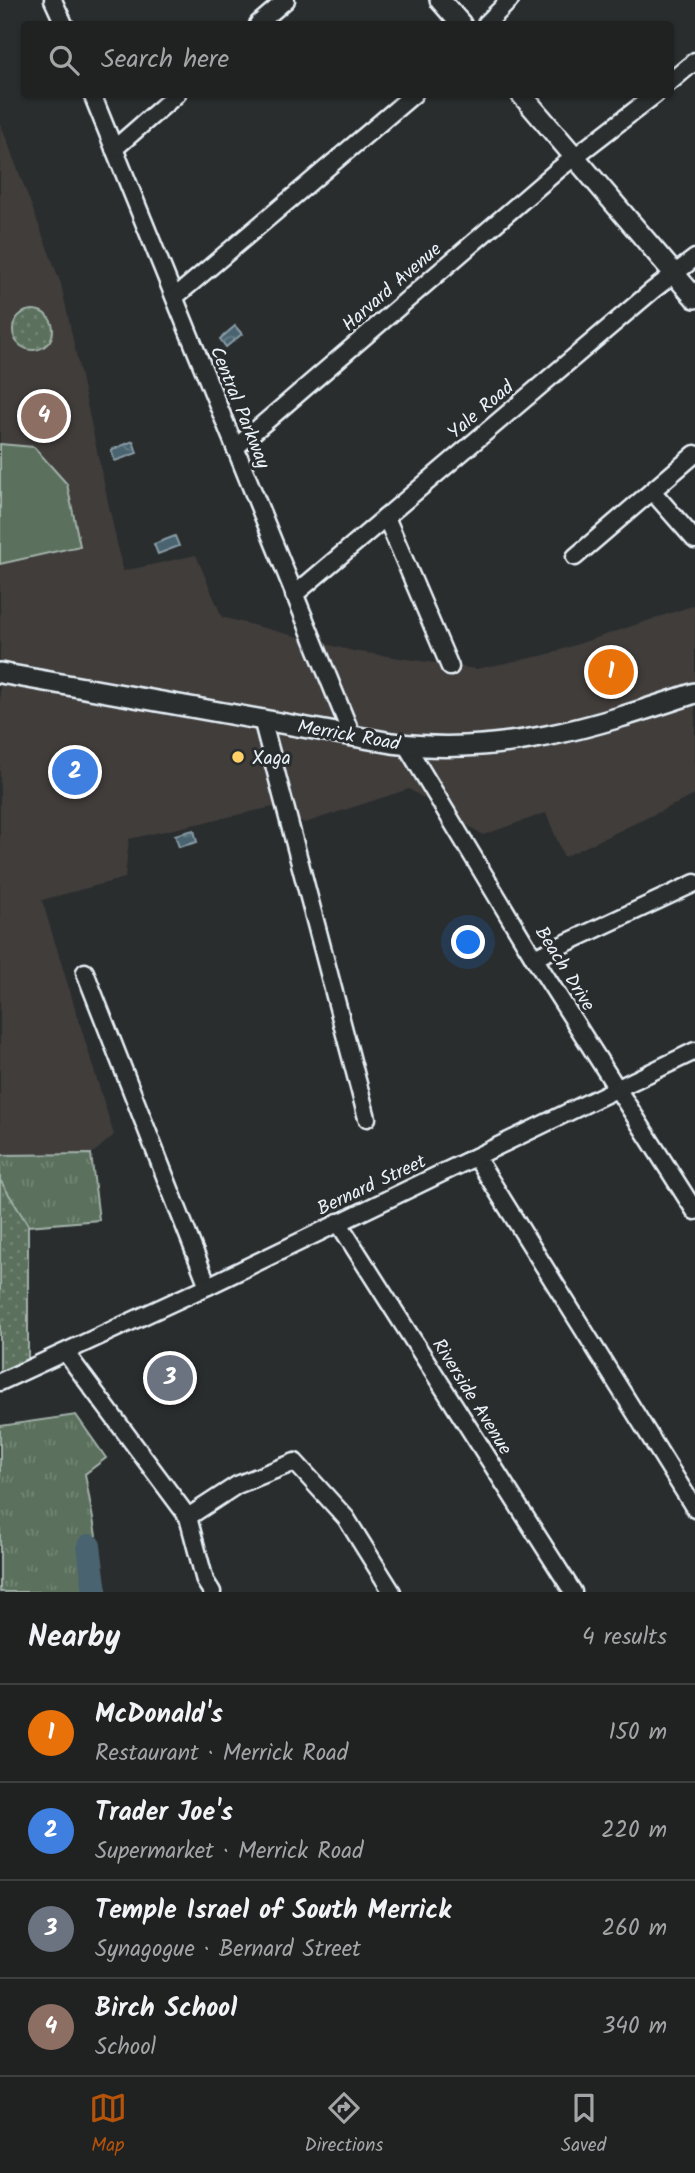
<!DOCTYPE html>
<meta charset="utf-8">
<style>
body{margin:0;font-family:Kalam,sans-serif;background:#2d2f2f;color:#f1f3f6}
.you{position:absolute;left:469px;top:943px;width:24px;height:24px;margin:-18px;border:5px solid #fff;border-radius:50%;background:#1a73e8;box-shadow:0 0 0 10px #1a73e833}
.badge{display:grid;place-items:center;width:46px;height:46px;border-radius:50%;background:#b45309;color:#fff;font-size:23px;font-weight:700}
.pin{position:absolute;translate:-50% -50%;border:4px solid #fff;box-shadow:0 2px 7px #0006}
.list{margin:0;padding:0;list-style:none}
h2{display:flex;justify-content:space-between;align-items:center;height:91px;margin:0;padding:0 28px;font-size:30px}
h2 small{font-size:23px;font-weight:400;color:#a2a4a5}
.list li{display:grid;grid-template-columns:46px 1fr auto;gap:21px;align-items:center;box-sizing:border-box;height:98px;padding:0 28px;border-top:2px solid #3d3f40}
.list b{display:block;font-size:26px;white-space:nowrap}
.list p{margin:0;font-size:23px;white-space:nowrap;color:#a2a4a5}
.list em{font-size:23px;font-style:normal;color:#a2a4a5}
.icon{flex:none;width:38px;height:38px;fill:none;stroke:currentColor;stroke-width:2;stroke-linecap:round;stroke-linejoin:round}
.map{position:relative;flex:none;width:695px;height:1592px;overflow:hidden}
.search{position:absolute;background:#202222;box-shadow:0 2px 5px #0004;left:21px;right:21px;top:21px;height:77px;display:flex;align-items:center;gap:18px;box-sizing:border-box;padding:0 24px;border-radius:7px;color:#a2a4a5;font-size:26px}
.sheet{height:483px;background:#202222}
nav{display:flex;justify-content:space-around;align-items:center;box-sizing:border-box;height:98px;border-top:2px solid #3d3f40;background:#202222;font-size:19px;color:#a2a4a5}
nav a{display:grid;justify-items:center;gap:4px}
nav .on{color:#b45309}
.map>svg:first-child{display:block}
</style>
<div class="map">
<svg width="695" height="1592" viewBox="0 0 695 1592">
<defs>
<pattern id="grass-tufts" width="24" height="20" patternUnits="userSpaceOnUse" patternTransform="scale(1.75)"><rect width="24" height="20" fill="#5b715d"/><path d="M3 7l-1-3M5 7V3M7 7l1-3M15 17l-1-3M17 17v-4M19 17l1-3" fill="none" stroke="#738675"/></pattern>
<pattern id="park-dots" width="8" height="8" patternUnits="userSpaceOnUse" patternTransform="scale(1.75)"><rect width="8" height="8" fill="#5b715d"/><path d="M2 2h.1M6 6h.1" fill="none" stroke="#738675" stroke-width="1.8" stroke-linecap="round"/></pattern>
<pattern id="water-waves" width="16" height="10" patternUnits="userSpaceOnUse" patternTransform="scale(1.75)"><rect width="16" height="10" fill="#4a646f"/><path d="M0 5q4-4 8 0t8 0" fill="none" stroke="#647b84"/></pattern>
</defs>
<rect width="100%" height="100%" fill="#2a2d2e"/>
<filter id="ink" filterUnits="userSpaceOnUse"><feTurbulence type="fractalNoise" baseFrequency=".0143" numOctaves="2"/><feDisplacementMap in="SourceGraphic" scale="14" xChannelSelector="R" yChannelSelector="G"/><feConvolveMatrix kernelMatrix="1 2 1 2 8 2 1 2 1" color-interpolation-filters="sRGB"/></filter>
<g filter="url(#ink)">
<polygon fill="#3f3c3b" points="0,122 61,284 123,571 196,555 222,617 353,651 476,669 545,655 695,605 695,795 564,857 546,813 483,835 409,789 305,823 273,807 129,839 125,878 42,900 114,1135 85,1160 0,1163"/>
<g fill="url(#grass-tufts)" stroke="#a2b1aa" stroke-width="2">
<polygon points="91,1154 99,1220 28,1226 28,1322 0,1231 0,1155"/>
<polygon points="76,1415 106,1458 85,1474 106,1592 0,1592 0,1426"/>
</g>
<g fill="url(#park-dots)" stroke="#a2b1aa" stroke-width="2">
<circle cx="33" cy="330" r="20"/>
<polygon points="0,1180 28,1225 28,1364 0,1376"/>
</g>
<polygon fill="#5b715d" stroke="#a2b1aa" stroke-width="2" points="0,444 34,447 67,484 80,546 0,564"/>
<g fill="url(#water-waves)" stroke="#899ca6" stroke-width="2">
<polygon points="235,326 242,334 226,347 220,339"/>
<polygon points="133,441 137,453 115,461 111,450"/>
<polygon points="175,536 179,546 158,554 154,544"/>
<polygon points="194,830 197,842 179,847 175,835"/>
</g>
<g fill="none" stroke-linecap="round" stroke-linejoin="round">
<polyline stroke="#4a646f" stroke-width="24" points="89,1546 95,1592"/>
<defs>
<g id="minor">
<polyline points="53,0 64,24"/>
<polyline points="258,24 286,0"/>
<polyline points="486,24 510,0"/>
<polyline points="670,82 695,61"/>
<polyline points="92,94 352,736"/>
<polyline points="114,149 177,94"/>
<polyline points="175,297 414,94"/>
<polyline points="235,448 559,169 656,94"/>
<polyline points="652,491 695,540"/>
<polyline points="386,517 450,667"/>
<polyline points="575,557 695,454"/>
<polyline points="294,595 653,290 695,258"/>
<polyline points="262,719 367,1118"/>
<polyline points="406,745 534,958 695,1211"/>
<polyline points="534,958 695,883"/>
<polyline points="85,972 208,1286"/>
<polyline points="476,1157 695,1509"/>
<polyline points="338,1222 573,1592"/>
<polyline points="66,1353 188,1517 205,1581 212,1592"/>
<polyline points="0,1382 208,1286 695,1051"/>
<polyline points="188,1517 237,1485 295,1462 346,1518 392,1592"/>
</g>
<g id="major">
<polyline points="440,0 461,24"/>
<polyline points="521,94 695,298"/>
<path d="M0,673L392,743C501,757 593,727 695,693"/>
</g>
</defs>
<use href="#minor" stroke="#e8f1f8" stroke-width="21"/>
<use href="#major" stroke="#e8f1f8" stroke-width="24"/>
<use href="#minor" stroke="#2a2d2e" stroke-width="16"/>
<use href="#major" stroke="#2a2d2e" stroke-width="19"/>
</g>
</g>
<circle fill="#ffd166" stroke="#2a2d2e" stroke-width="2.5" cx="238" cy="757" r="7"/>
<g text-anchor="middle" stroke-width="6" stroke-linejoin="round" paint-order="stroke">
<g font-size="19" fill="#e8f1f8" stroke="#2a2d2e">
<text transform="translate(391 286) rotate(-41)" y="7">Harvard Avenue</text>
<text transform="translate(241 407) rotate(68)" y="7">Central Parkway</text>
<text transform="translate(480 409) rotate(-40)" y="7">Yale Road</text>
<text transform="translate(349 734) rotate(10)" y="7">Merrick Road</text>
<text transform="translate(566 968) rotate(58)" y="7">Beach Drive</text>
<text transform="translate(371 1184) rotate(-25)" y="7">Bernard Street</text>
<text transform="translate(473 1396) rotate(58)" y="7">Riverside Avenue</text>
</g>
<g font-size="19" fill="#e8f1f8" stroke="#2a2d2e" text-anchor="start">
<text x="252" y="764">Xaga</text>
</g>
</g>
</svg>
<div class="you"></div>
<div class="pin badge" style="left:611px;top:672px;background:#e8710a">1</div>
<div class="pin badge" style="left:75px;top:772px;background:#3f7fe0">2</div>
<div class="pin badge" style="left:170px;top:1378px;background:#6b7280">3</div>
<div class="pin badge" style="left:44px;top:416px;background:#8d6e63">4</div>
<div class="search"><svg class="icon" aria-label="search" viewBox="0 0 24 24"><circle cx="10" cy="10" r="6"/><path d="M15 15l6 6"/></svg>Search here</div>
</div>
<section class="sheet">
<h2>Nearby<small>4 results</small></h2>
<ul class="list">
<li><span class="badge" style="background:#e8710a">1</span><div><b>McDonald's</b><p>Restaurant · Merrick Road</p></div><em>150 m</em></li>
<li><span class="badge" style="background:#3f7fe0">2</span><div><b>Trader Joe's</b><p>Supermarket · Merrick Road</p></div><em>220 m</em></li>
<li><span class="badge" style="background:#6b7280">3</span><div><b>Temple Israel of South Merrick</b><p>Synagogue · Bernard Street</p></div><em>260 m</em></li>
<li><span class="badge" style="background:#8d6e63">4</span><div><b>Birch School</b><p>School</p></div><em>340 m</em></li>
</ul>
</section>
<nav>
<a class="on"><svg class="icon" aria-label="map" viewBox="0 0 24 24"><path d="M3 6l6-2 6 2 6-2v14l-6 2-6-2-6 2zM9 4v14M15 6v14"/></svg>Map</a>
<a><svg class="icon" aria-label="directions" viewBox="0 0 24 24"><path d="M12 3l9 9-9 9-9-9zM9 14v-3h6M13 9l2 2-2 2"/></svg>Directions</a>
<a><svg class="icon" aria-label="saved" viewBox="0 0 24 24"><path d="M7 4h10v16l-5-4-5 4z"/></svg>Saved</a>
</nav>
